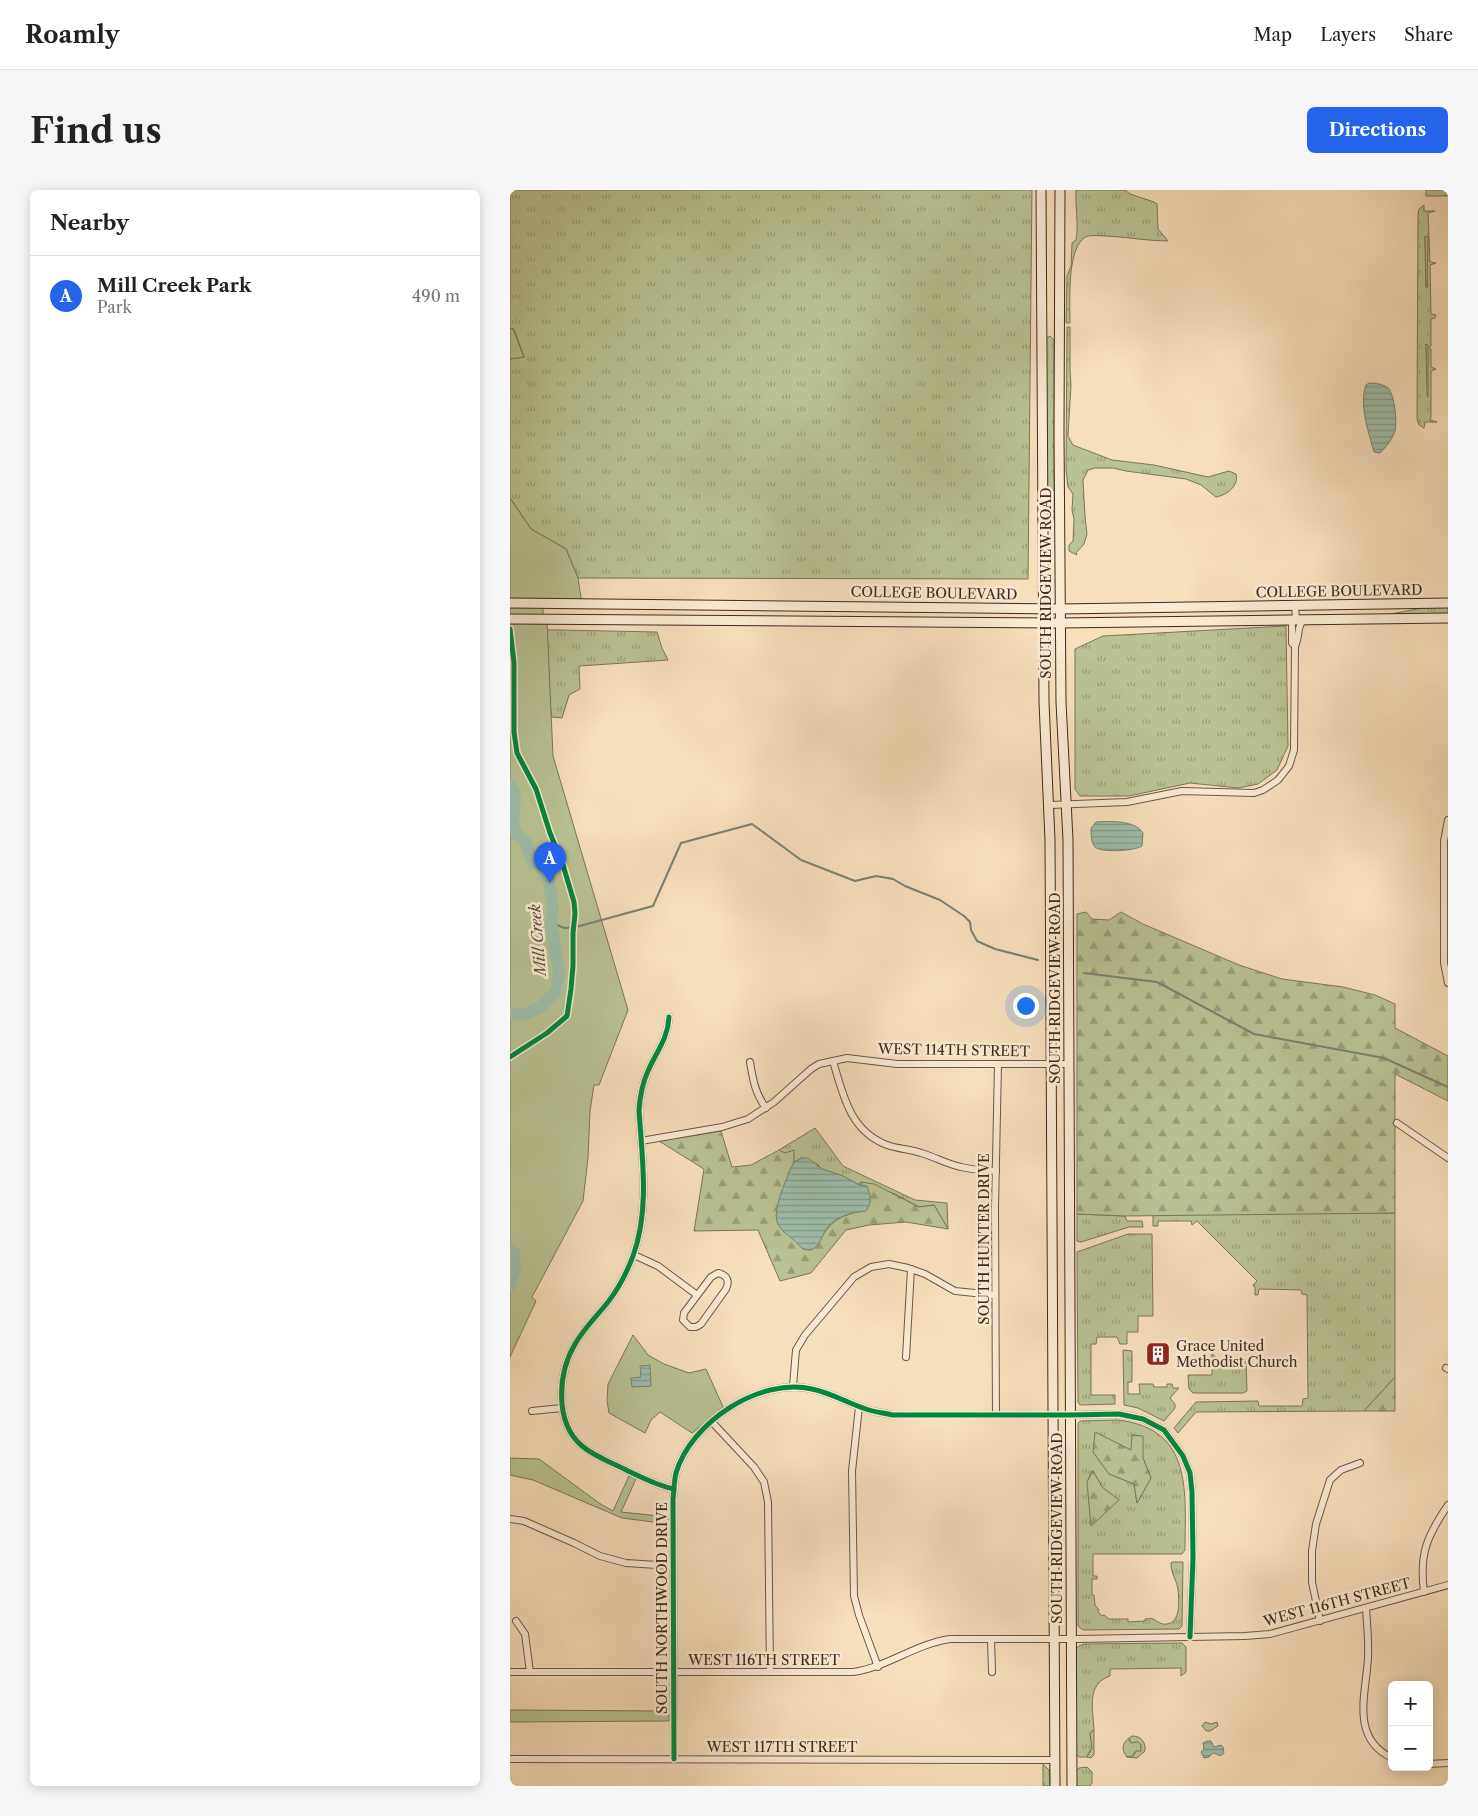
<!DOCTYPE html>
<meta charset="utf-8">
<style>
body{margin:0;font-family:"Libre Caslon Text",serif;background:#f6f6f6;color:#222}
.controls{position:absolute;right:15px;bottom:15px;display:grid;overflow:hidden;border-radius:8px;box-shadow:0 2px 12px #0003}
.controls button{width:45px;height:45px;display:grid;place-items:center;padding:0;border:0;border-bottom:1px solid #e0e0e0;background:#fff;color:#222;font:25px sans-serif}
.you{position:absolute;left:515px;top:815px;width:18px;height:18px;margin:-12px;border:4px solid #fff;border-radius:50%;background:#1a73e8;box-shadow:0 0 0 8px #1a73e833}
.badge{display:grid;place-items:center;width:32px;height:32px;border-radius:50%;background:#2563eb;color:#fff;font-size:16px;font-weight:700}
.pin{position:absolute;translate:-50% -41px;filter:drop-shadow(0 1px 2px #0008)}
.pin::after{content:'';position:absolute;top:26px;width:18px;height:15px;background:inherit;clip-path:polygon(0 0,100% 0,50% 100%)}
.list{margin:0;padding:0;list-style:none}
h2{display:flex;justify-content:space-between;align-items:center;height:65px;margin:0;padding:0 20px;font-size:21px}
h2 small{font-size:16px;font-weight:400;color:#767676}
.list li{display:grid;grid-template-columns:32px 1fr auto;gap:15px;align-items:center;box-sizing:border-box;height:80px;padding:0 20px;border-top:1px solid #e0e0e0}
.list b{display:block;font-size:19px;white-space:nowrap}
.list p{margin:0;font-size:16px;white-space:nowrap;color:#767676}
.list em{font-size:16px;font-style:normal;color:#767676}
.map{position:relative;flex:none;width:938px;height:1596px;overflow:hidden;border-radius:8px}
header{display:flex;align-items:center;gap:30px;box-sizing:border-box;height:70px;padding:0 25px;background:#fff;border-bottom:1px solid #e0e0e0}
header strong{font-size:24px}
nav{display:flex;gap:28px;margin-inline-start:auto;font-size:18px}
.intro{display:flex;align-items:center;justify-content:space-between;box-sizing:border-box;height:120px;padding:0 30px}
h1{margin:0;font-size:35px}
.button{padding:12px 22px;border-radius:8px;background:#2563eb;color:#fff;font-size:18px;font-weight:700}
main{display:flex;gap:30px;padding:0 30px}
aside{flex:1;background:#fff;border-radius:8px;box-shadow:0 2px 12px #0003}
.map>svg:first-child{display:block}
</style>
<header>
<strong>Roamly</strong>
<nav><a>Map</a><a>Layers</a><a>Share</a></nav>
</header>
<div class="intro"><h1>Find us</h1><a class="button">Directions</a></div>
<main>
<aside>
<h2>Nearby<small></small></h2>
<ul class="list">
<li><span class="badge">A</span><div><b>Mill Creek Park</b><p>Park</p></div><em>490 m</em></li>
</ul>
</aside>
<div class="map">
<svg width="938" height="1596" viewBox="0 0 938 1596">
<defs>
<pattern id="grass-tufts" width="24" height="20" patternUnits="userSpaceOnUse" patternTransform="scale(1.25)"><rect width="24" height="20" fill="#b9c293"/><path d="M3 7l-1-3M5 7V3M7 7l1-3M15 17l-1-3M17 17v-4M19 17l1-3" fill="none" stroke="#989e78"/></pattern>
<pattern id="forest-firs" width="22" height="20" patternUnits="userSpaceOnUse" patternTransform="scale(1.25)"><rect width="22" height="20" fill="#b9c293"/><path d="M5 1l3.5 6h-7zM16 11l3.5 6h-7z" fill="#989e78"/></pattern>
<pattern id="water-rules" width="6" height="5" patternUnits="userSpaceOnUse" patternTransform="scale(1.25)"><rect width="6" height="5" fill="#9ebdaa"/><path d="M0 2.5h6" fill="none" stroke="#829a8a"/></pattern>
</defs>
<rect width="100%" height="100%" fill="#f6dfbb"/>
<filter id="stains"><feTurbulence type="fractalNoise" baseFrequency=".004" numOctaves="4"/><feColorMatrix values="0 0 0 0 .2 0 0 0 0 .09 0 0 0 0 .02 0 0 0 .5 -.17"/></filter>
<radialGradient id="worn" r=".72"><stop offset=".6" stop-color="#630" stop-opacity="0"/><stop offset="1" stop-color="#630" stop-opacity=".3"/></radialGradient>
<g fill="url(#grass-tufts)" stroke="#7c765a" fill-rule="evenodd">
<polygon points="0,0 522,0 518,389 68,388 56,359 21,339 0,308 0,169 14,167 4,139 0,138"/>
<path d="M566,0H615L620,4L644,12L647,14L648,39L658,51C638,51 617,47 597,46C591,46 583,45 578,46C556,53 560,114 560,133H556L557,86L561,76L562,53L566,50C569,36 565,16 566,0Z"/>
<rect x="916" y="0" width="22" height="6"/>
<path d="M914,15V21H925L918,23L920,72L926,73L920,75L921,124L926,125L925,128L921,129V156L919,158L921,159V177L926,179L921,181V228L920,230L927,232H915L914,238L909,235L907,229L908,25L909,19ZM915,47H918L917,98L916,97Z"/>
<path d="M557,137H560V181L561,195L558,246L563,255L602,270L644,275L698,287L719,281L726,284C729,296 717,305 706,307L691,295L676,289L616,281L603,278H585L578,280L573,290L575,326L577,344L574,354L566,363L567,365L559,361V355L563,351L564,329L562,320L563,304L558,297L556,280Z"/>
<polygon points="540,146 544,150 544,330 541,330 536,314 535,149"/>
<polygon points="938,417 938,425 876,425 912,418"/>
<polygon points="776,436 778,556 767,580 748,594 728,598 680,593 619,606 570,606 565,599 565,459 593,446"/>
<polygon points="0,439 147,442 152,458 158,470 69,476 70,499 59,505 52,528 42,527 36,491"/>
<polygon points="305,938 333,976 405,1010 437,1013 438,1039 424,1015 409,1017 385,1004 351,992 349,995 333,986 312,979 307,974 293,968 284,972 283,961 275,964 269,960"/>
<polygon points="885,1023 885,1187 854,1221 686,1222 668,1243 664,1238 686,1212 748,1211 749,1216 792,1216 793,1209 798,1208 797,1105 792,1104 791,1100 749,1099 748,1105 745,1105 745,1098 743,1095 747,1091 687,1031 682,1035 681,1031 648,1031 648,1036 643,1036 643,1024"/>
<polygon points="567,1024 615,1026 617,1031 632,1031 633,1037 619,1037 571,1052 567,1051"/>
<polygon points="618,1044 642,1044 643,1126 628,1126 628,1142 617,1142 617,1154 610,1154 607,1147 587,1147 586,1154 581,1154 581,1205 605,1205 605,1214 570,1215 568,1212 567,1062"/>
<polygon points="613,1160 622,1161 622,1192 618,1192 618,1204 630,1204 629,1194 643,1194 644,1197 657,1197 657,1194 662,1194 663,1198 669,1198 660,1208 665,1214 665,1218 654,1231 628,1218 614,1215"/>
<polygon points="702,1164 708,1169 734,1169 736,1170 737,1201 733,1203 683,1203 679,1199 678,1185 702,1185"/>
<path d="M607,1230C684,1238 675,1303 675,1360L672,1364H583V1386H587V1389H582V1405H584L585,1415L589,1420L588,1422L592,1426L594,1425L599,1429H618V1432L635,1431V1429C638,1429 640,1428 643,1429C648,1431 650,1435 657,1434C671,1432 669,1411 668,1400C667,1390 661,1385 661,1373L662,1372H673L672,1436L669,1439L573,1440L568,1436V1233L570,1231ZM585,1243L621,1260L633,1268L641,1288L627,1313L624,1294L599,1284ZM582,1281H583L592,1297L577,1292Z"/>
<path d="M672,1453L676,1457V1482L671,1486V1478L600,1479V1486C576,1494 583,1519 584,1540L580,1543C580,1548 583,1553 582,1558C580,1561 578,1563 577,1567H569L564,1562L565,1460L569,1456L574,1454Z"/>
<path d="M619,1548V1551L628,1552L631,1555V1561L624,1563L623,1566L617,1567C611,1560 612,1553 619,1548Z"/>
<polygon points="533,1574 539,1580 540,1596 533,1596"/>
<polygon points="577,1577 582,1582 582,1593 580,1596 565,1596 565,1583 569,1578"/>
</g>
<g fill="url(#forest-firs)" stroke="#7c765a">
<polygon points="576,722 582,729 599,730 611,722 633,734 729,775 772,789 833,797 865,805 885,814 885,838 938,866 938,911 885,884 885,1023 615,1026 567,1024 567,724"/>
<path d="M211,941L222,977L241,975L269,960L275,963L284,960V972L273,1000L266,1026L293,1059L306,1057C317,1036 323,1029 345,1022L357,997L349,995L351,992L364,994L409,1017L424,1015L438,1039L396,1032L359,1035L336,1040L301,1083L270,1091L248,1040L184,1041L194,979L149,951Z"/>
<polygon points="885,1187 885,1221 854,1221"/>
<polygon points="585,1242 621,1260 622,1245 633,1246 633,1268 641,1288 627,1313 624,1294 599,1284 583,1262"/>
<polygon points="583,1281 592,1297 609,1310 581,1336 577,1292"/>
</g>
<g fill="#b9c293" stroke="#7c765a">
<polygon points="915,46 918,47 917,98 916,97"/>
<polygon points="0,138 3,139 14,167 0,169"/>
<polygon points="916,154 918,155 918,207 917,206"/>
<polygon points="0,308 21,339 56,359 68,388 72,414 33,414 33,433 37,433 43,566 118,820 89,895 84,895 80,921 78,968 73,1011 22,1107 26,1111 0,1167"/>
<polygon points="123,1145 138,1165 154,1174 179,1183 196,1179 213,1217 182,1243 150,1222 141,1230 135,1243 99,1223 97,1211 98,1194"/>
<polygon points="0,1268 29,1269 89,1313 103,1321 119,1286 126,1289 111,1322 159,1327 159,1334 112,1328 23,1290 0,1285"/>
<polygon points="0,1520 159,1521 159,1531 0,1532"/>
<polygon points="695,1532 701,1534 707,1532 708,1536 700,1541 696,1541 692,1536"/>
<polygon points="584,1540 584,1565 581,1568 577,1567 582,1558 580,1543"/>
<path d="M622,1546C631,1546 636,1552 635,1561L627,1568L617,1567L623,1566L626,1561H631V1555L628,1552L621,1553L619,1548Z"/>
</g>
<g fill="url(#water-rules)" stroke="#788273">
<path d="M859,193C865,193 873,194 878,198C885,205 888,236 884,244C881,251 875,258 870,263L864,262L863,259C858,240 849,214 856,195Z"/>
<path d="M586,632C599,631 625,630 633,643L632,656C624,661 592,663 585,657C581,653 581,644 581,638Z"/>
<path d="M293,968H298L312,979L333,986L349,995L357,996C361,1007 362,1012 356,1021C343,1022 327,1026 318,1037C312,1043 310,1059 300,1060C293,1061 288,1054 284,1050C279,1046 271,1041 268,1034C261,1021 278,985 284,972Z"/>
<polygon points="140,1175 141,1196 122,1197 121,1188 131,1187 130,1176"/>
<path d="M697,1551H701L704,1557L711,1555L713,1557L714,1563C710,1568 708,1564 703,1563L699,1567L694,1568L691,1562L694,1559L693,1553Z"/>
</g>
<g fill="none" stroke-linecap="round" stroke-linejoin="round">
<g stroke="#788273" stroke-width="2">
<polyline points="41,733 55,738 66,737 143,716 171,653 242,634 291,670 345,691 366,686 383,689 395,696 430,710 454,726 460,732 461,740 467,751 485,759 528,770"/>
<polyline points="574,783 647,792 744,844 874,868 938,897"/>
</g>
<g stroke="#9ebdaa" stroke-width="12">
<polyline points="0,595 5,604 3,636 7,645 16,652 22,671 30,676 39,691 43,719 41,733 49,784 46,801 31,817 14,825 0,823"/>
<polyline points="0,1059 4,1063 5,1079 0,1095"/>
</g>
<defs>
<g id="street">
<polyline points="785,415 786,429"/>
<polyline points="782,429 782,453 785,456"/>
<path d="M540,615L617,612L672,601L744,603L753,600L768,590L779,576L784,560L785,456C790,447 786,437 794,429"/>
<polyline points="938,630 934,651 934,773 938,793"/>
<path d="M159,827C158,849 146,862 138,881C132,894 130,906 129,920C132,968 140,1019 123,1066C117,1082 109,1098 98,1112C87,1126 74,1138 65,1154C48,1183 44,1232 72,1256C85,1267 103,1273 118,1281C133,1288 148,1296 164,1299"/>
<path d="M323,871C333,905 340,941 377,955C388,959 400,959 411,963C425,967 437,974 451,977C462,980 474,980 486,981"/>
<path d="M240,872C243,890 245,903 256,918"/>
<polyline points="887,933 938,968"/>
<polyline points="131,951 212,937 238,929 264,912 301,879 309,874 337,868 387,874 559,874"/>
<polyline points="124,1065 148,1076 187,1105"/>
<path d="M208,1083C217,1085 220,1091 216,1099L191,1134L186,1137H180L173,1130L174,1123L201,1087Z"/>
<polyline points="396,1167 401,1079"/>
<polyline points="936,1178 938,1179"/>
<polyline points="283,1196 286,1160 295,1145 344,1087 361,1077 379,1074 398,1078 415,1084 445,1101 485,1105"/>
<polyline points="349,1217 342,1281 344,1406 349,1425 368,1477"/>
<polyline points="22,1221 52,1218"/>
<polyline points="486,1225 485,1018 488,874"/>
<polyline points="202,1232 244,1277 254,1292 258,1312 260,1482"/>
<polyline points="0,1329 14,1331 64,1353 90,1366 116,1373 163,1376"/>
<path d="M914,1402C909,1364 917,1346 938,1315"/>
<path d="M856,1418C857,1435 859,1452 858,1468C856,1504 840,1548 882,1568"/>
<polyline points="6,1431 15,1444 20,1482"/>
<polyline points="810,1431 802,1392 802,1361 806,1334 820,1290 831,1280 850,1273"/>
<polyline points="481,1449 482,1482"/>
<path d="M0,1482H343C378,1477 405,1454 440,1449H567L735,1446L760,1444L938,1395"/>
<polyline points="0,1569 545,1570"/>
<path d="M164,1569L163,1309C164,1301 164,1291 166,1283C181,1232 250,1187 302,1199C321,1203 338,1213 356,1219C364,1222 374,1223 382,1225H561L609,1224L633,1229L654,1240L673,1266L680,1283L682,1302L683,1368L680,1447"/>
<polyline points="919,1574 938,1573"/>
</g>
<g id="secondary">
<polyline points="531,0 534,512 540,650 545,1596"/>
<polyline points="550,0 549,243 551,512 558,650 562,1596"/>
<polyline points="0,413 550,419 938,413"/>
<polyline points="0,429 550,433 938,428"/>
</g>
</defs>
<use href="#street" stroke="#6e5748" stroke-width="8"/>
<use href="#secondary" stroke="#402a21" stroke-width="11"/>
<use href="#street" stroke="#f9ead3" stroke-width="6"/>
<use href="#secondary" stroke="#f9ead3" stroke-width="9"/>
<defs>
<g id="cycleway">
<polyline points="0,439 4,473 4,542 7,563 26,599 40,643 53,675 64,712 65,724 63,743 63,776 61,799 57,826 37,843 0,867"/>
<path d="M159,827C158,849 146,862 138,881C132,894 130,906 129,920C132,968 140,1019 123,1066C117,1082 109,1098 98,1112C87,1126 74,1138 65,1154C48,1183 44,1232 72,1256C85,1267 103,1273 118,1281C133,1288 148,1296 164,1299"/>
<path d="M164,1569L163,1309C164,1301 164,1291 166,1283C181,1232 250,1187 302,1199C321,1203 338,1213 356,1219C364,1222 374,1223 382,1225H561L609,1224L633,1229L654,1240L673,1266L680,1283L682,1302L683,1368L680,1447"/>
</g>
</defs>
<use href="#cycleway" stroke="#f9ead3" stroke-width="8"/>
<use href="#cycleway" stroke="#00873e" stroke-width="5"/>
</g>
<defs>
<symbol id="building-square" viewBox="-11 -11 22 22"><rect x="-9" y="-9" width="18" height="18" rx="4" fill="#8f2418" stroke="#f9ead3"/><path d="M-4-6H4V6H1V3H-1V6H-4ZM-2.5-4.3h1.7v1.8h-1.7ZM.8-4.3h1.7v1.8H.8ZM-2.5-1h1.7V.8h-1.7ZM.8-1h1.7V.8H.8Z" fill="#fff"/></symbol>
</defs>
<g fill-rule="evenodd">
<use href="#building-square" x="634" y="1150" width="28" height="28"/>
</g>
<g text-anchor="middle" stroke-width="5" stroke-linejoin="round" paint-order="stroke">
<g font-size="14" fill="#402a21" stroke="#f9ead3">
<text transform="translate(536 393) rotate(-90)" y="5">SOUTH RIDGEVIEW ROAD</text>
<text transform="translate(829 401) rotate(-1)" y="5">COLLEGE BOULEVARD</text>
<text transform="translate(424 403) rotate(1)" y="5">COLLEGE BOULEVARD</text>
<text transform="translate(545 798) rotate(-90)" y="5">SOUTH RIDGEVIEW ROAD</text>
<text transform="translate(444 860) rotate(1)" y="5">WEST 114TH STREET</text>
<text transform="translate(474 1049) rotate(-90)" y="5">SOUTH HUNTER DRIVE</text>
<text transform="translate(547 1338) rotate(-90)" y="5">SOUTH RIDGEVIEW ROAD</text>
<text transform="translate(827 1412) rotate(-15)" y="5">WEST 116TH STREET</text>
<text transform="translate(152 1418) rotate(-90)" y="5">SOUTH NORTHWOOD DRIVE</text>
<text x="254" y="1475">WEST 116TH STREET</text>
<text x="272" y="1562">WEST 117TH STREET</text>
</g>
<g font-size="14" fill="#402a21" stroke="#f9ead3" text-anchor="start">
<text x="666" y="1161">Grace United<tspan x="666" dy="16">Methodist Church</tspan></text>
</g>
<g font-size="15" font-style="italic" fill="#584f43" stroke="#f9ead3">
<text transform="translate(28 750) rotate(-95)" y="5">Mill Creek</text>
</g>
</g>
<rect width="100%" height="100%" filter="url(#stains)"/>
<rect width="100%" height="100%" fill="url(#worn)"/>
</svg>
<div class="controls">
<button>+</button>
<button>−</button>
</div>
<div class="you"></div>
<div class="pin badge" style="left:40px;top:693px">A</div>
</div>
</main>
